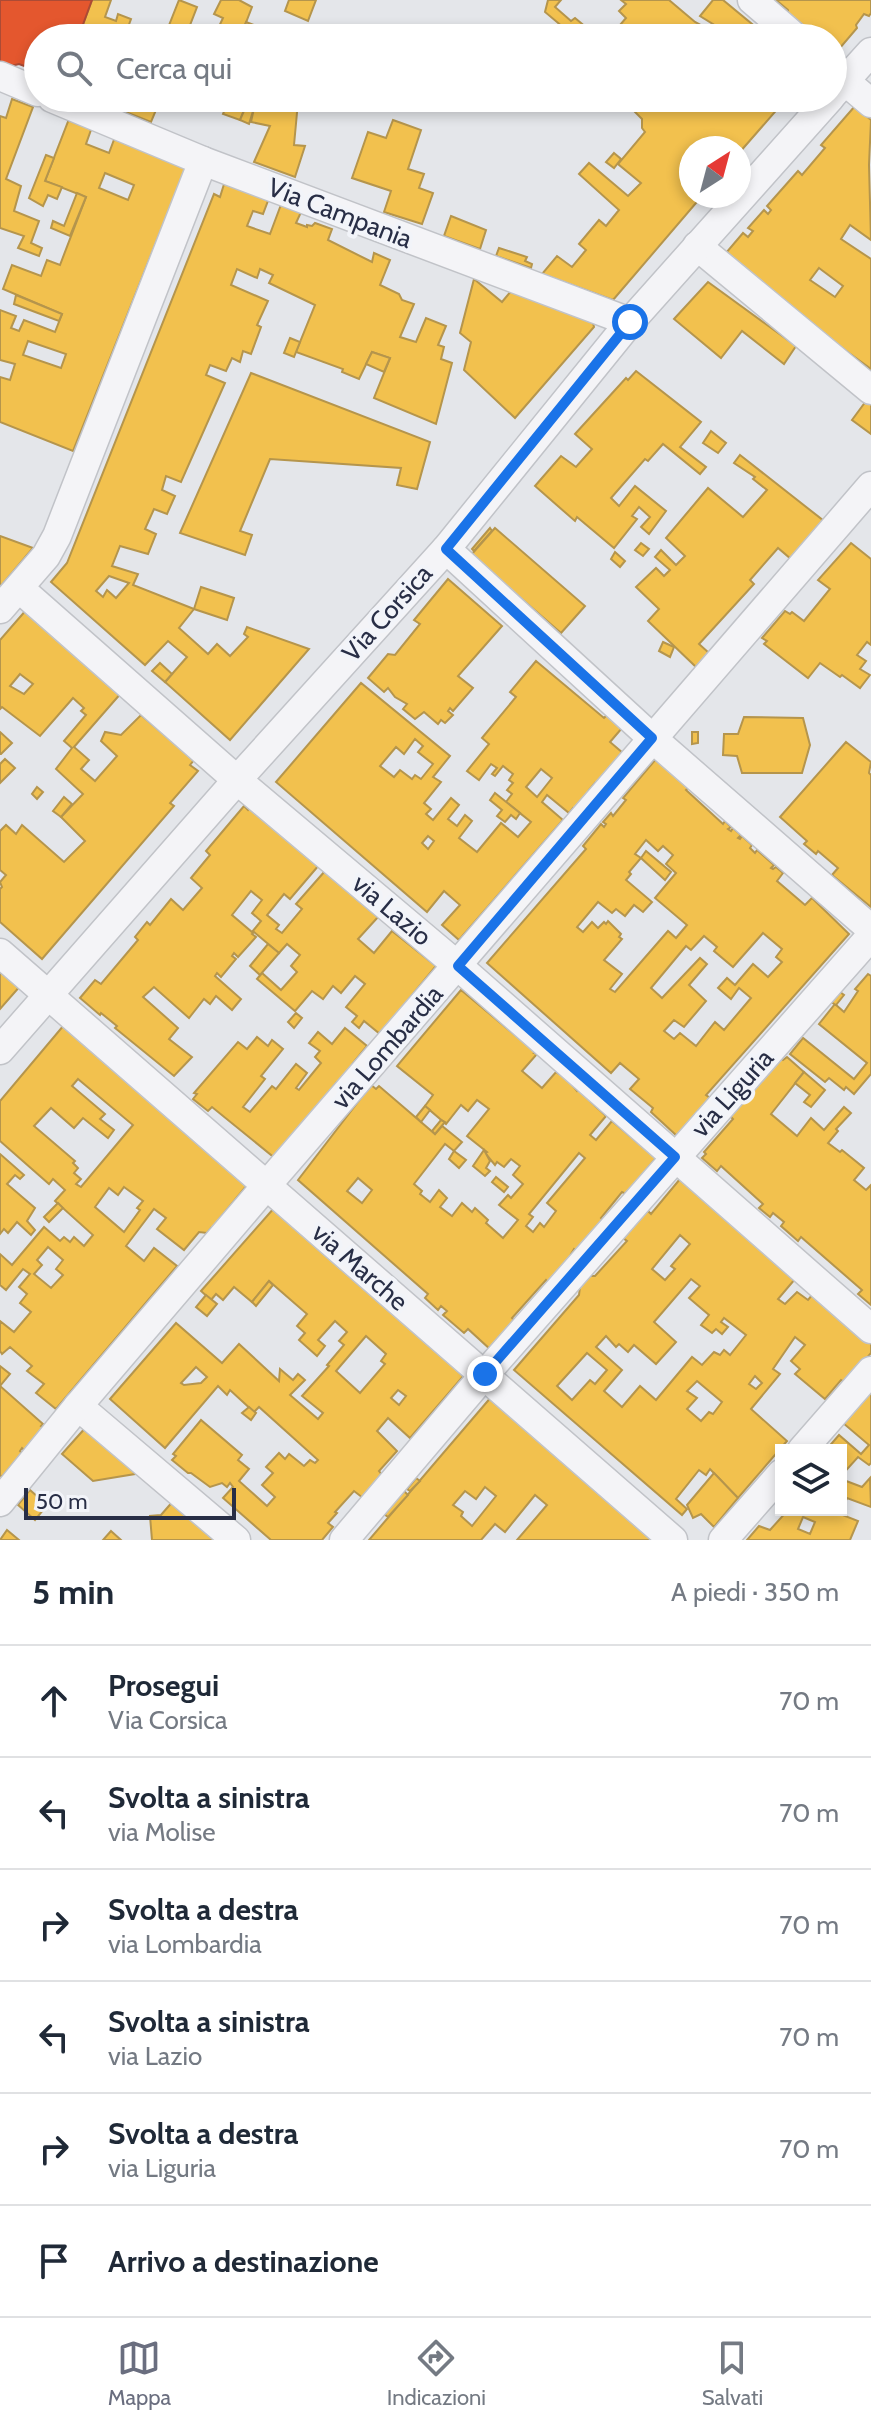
<!DOCTYPE html>
<html lang="it">
<meta charset="utf-8">
<style>
body{margin:0;font-family:Cabin,sans-serif;background:#f6f6f7;color:#1f2937}
.controls{position:absolute;right:24px;bottom:24px;display:grid;overflow:hidden;border-radius:0px;box-shadow:0 4px 12px #0003}
.controls button{width:72px;height:72px;display:grid;place-items:center;padding:0;border:0;border-bottom:2px solid #e0e1e3;background:#fff;color:#1f2937;font:40px sans-serif}
.compass{position:absolute;left:679px;top:136px;width:72px;height:72px;border-radius:50%;background:#fff;box-shadow:0 4px 12px #0003;rotate:36deg}
.scale{position:absolute;left:24px;bottom:20px;width:212px;box-sizing:border-box;padding-left:8px;border:4px solid #282e46;border-top:0;font-size:22px;line-height:28px;white-space:nowrap;color:#282e46;-webkit-text-stroke:6px #f2f4f9;paint-order:stroke}
.stop{position:absolute;width:24px;height:24px;margin:-18px;border:6px solid #1a73e8;border-radius:50%;background:#fff}
.stop.end{background:#1a73e8;border-color:#fff;box-shadow:0 2px 8px #0008}
.list{margin:0;padding:0;list-style:none}
h2{display:flex;justify-content:space-between;align-items:center;height:104px;margin:0;padding:0 32px;font-size:34px}
h2 small{font-size:26px;font-weight:400;color:#747a83}
.list li{display:grid;grid-template-columns:52px 1fr auto;gap:24px;align-items:center;box-sizing:border-box;height:112px;padding:0 32px;border-top:2px solid #e0e1e3}
.list b{display:block;font-size:30px;white-space:nowrap}
.list p{margin:0;font-size:26px;white-space:nowrap;color:#747a83}
.list em{font-size:26px;font-style:normal;color:#747a83}
.icon{flex:none;width:44px;height:44px;fill:none;stroke:currentColor;stroke-width:2;stroke-linecap:round;stroke-linejoin:round}
.map{position:relative;flex:none;width:871px;height:1540px;overflow:hidden}
.search{position:absolute;background:#fff;box-shadow:0 4px 12px #0003;left:24px;right:24px;top:24px;height:88px;display:flex;align-items:center;gap:20px;box-sizing:border-box;padding:0 28px;border-radius:44px;color:#747a83;font-size:30px}
.sheet{height:776px;background:#fff}
nav{display:flex;justify-content:space-around;align-items:center;box-sizing:border-box;height:112px;border-top:2px solid #e0e1e3;background:#fff;font-size:22px;color:#747a83}
nav a{display:grid;justify-items:center;gap:4px}
nav .on{color:#6a6e7f}
.map>svg:first-child{display:block}
</style>
<div class="map">
<svg width="871" height="1540" viewBox="0 0 871 1540">
<rect width="100%" height="100%" fill="#e4e6ea"/>
<g fill="#f2c14e" stroke="#b5954c" stroke-width="2" fill-rule="evenodd">
<polygon points="92,0 111,0 105,17 116,21 118,14 131,19 124,38 78,38"/>
<polygon points="179,0 197,7 185,38 164,38"/>
<polygon points="221,0 239,0 252,7 240,38 185,38 189,26 215,35 223,18 214,14"/>
<polygon points="289,0 316,0 308,21 285,11"/>
<polygon points="548,0 561,0 555,7 571,21 575,18 599,38 576,38 545,12"/>
<polygon points="621,0 669,0 695,22 710,30 703,38 609,38 626,18 619,11 626,4"/>
<polygon points="713,0 723,0 769,38 716,38 724,31 700,16"/>
<polygon points="776,0 871,0 871,13 869,16 864,14 856,25 857,28 834,55 833,38 814,38 788,17 788,10"/>
<polygon points="246,22 286,37 286,38 240,38"/>
<polygon points="116,98 161,98 151,122 113,107"/>
<polygon points="218,98 288,98 298,102 294,145 305,146 295,177 254,162 270,126 251,122 254,108 246,106 240,120 223,114 225,109 215,105"/>
<polygon points="381,98 391,98 388,108 379,105"/>
<polygon points="523,98 538,98 535,105 522,101"/>
<polygon points="645,98 705,98 715,107 721,98 787,98 739,153 739,148 691,148 691,196 702,196 613,300 542,274 557,256 572,267 586,250 579,244 599,220 606,226 619,210 579,174 589,163 628,196 641,183 618,164 645,132 642,128 642,119 634,111"/>
<polygon points="12,99 33,107 6,179 21,186 14,211 39,221 31,243 42,248 39,256 18,248 24,236 0,228 0,116 6,118"/>
<polygon points="246,106 254,108 249,124 240,120"/>
<path d="M855,106L871,120L869,165L871,240L850,225L841,239L871,259V369L720,260L743,233L748,237L753,231L748,228L764,210L768,214L771,210L767,206L798,171L802,175L825,148L821,145ZM819,268L843,286L835,297L810,280Z"/>
<path d="M69,119L92,127L86,144L109,153L115,137L187,165L73,451L0,422V377L10,380L15,364L0,360V310L16,316L11,328L19,331L24,320L55,332L62,314L3,289L12,265L41,276L47,260L60,265L86,197L45,181ZM105,173L134,185L128,200L99,188ZM28,341L66,354L61,368L23,355Z"/>
<polygon points="393,120 421,130 408,169 424,174 419,188 433,193 422,224 384,212 391,191 352,178 368,132 386,138"/>
<polygon points="614,153 621,159 614,168 606,162"/>
<polygon points="46,155 54,158 45,181 62,187 57,199 48,195 43,206 29,198"/>
<path d="M225,181L269,198L263,214L253,211L247,226L270,234L282,202L302,210L296,223L307,227V225L312,226L315,223L332,229L328,240L372,262L374,253L390,260L380,285L399,294L402,300L414,304L400,337L416,342L426,318L446,326L438,345L444,347L441,359L452,363L436,424L374,398L390,358L372,352L359,379L342,372L343,369L296,352L315,305L269,283L273,275L260,269L257,278L237,269L231,285L268,301L257,325L261,327L251,354L243,351L240,362L232,358L226,371L210,365L206,375L225,383L181,482L166,476L162,490L175,496L167,514L154,509L145,529L156,534L148,554L120,546L112,566L138,574L133,585L194,609L179,628L208,654L217,644L230,656L248,637L244,634L247,627L309,649L230,740L165,682L187,657L168,641L145,665L51,582L67,563L214,194L220,197ZM109,576L129,583L116,598L107,590L103,597L96,591Z"/>
<polygon points="77,193 86,197 70,236 51,228 53,221 64,226"/>
<polygon points="451,216 486,230 480,249 444,236"/>
<polygon points="499,248 527,257 525,261 532,264 531,268 496,256"/>
<polygon points="474,279 502,302 512,290 593,323 594,327 515,418 464,370 471,342 460,333"/>
<polygon points="708,282 796,346 784,364 742,331 721,358 674,319"/>
<polygon points="16,295 62,314 59,321 14,304"/>
<polygon points="290,338 300,342 294,357 284,353"/>
<polygon points="372,352 390,358 384,372 366,364"/>
<polygon points="636,371 701,422 680,447 706,467 700,474 663,444 648,461 645,459 611,498 619,506 635,486 666,511 649,534 641,527 650,517 639,507 632,516 637,519 614,548 577,517 575,521 535,486 561,456 576,467 592,449 575,434 626,378 628,380"/>
<polygon points="251,373 430,442 417,489 397,485 401,468 270,459 240,531 252,535 245,555 180,533"/>
<polygon points="869,397 871,399 871,434 852,420"/>
<polygon points="711,431 726,443 718,453 703,443"/>
<polygon points="740,455 824,521 791,559 778,548 750,580 754,584 699,644 709,653 696,667 648,621 659,609 636,587 656,568 664,576 670,570 655,557 661,550 676,565 685,556 666,538 708,488 743,517 767,490 753,479 755,477 734,463"/>
<polygon points="490,528 492,531 474,551 472,549"/>
<polygon points="495,528 585,606 561,633 471,555"/>
<polygon points="0,536 33,548 0,587"/>
<polygon points="641,543 649,549 643,556 635,550"/>
<polygon points="851,543 871,559 871,645 867,642 857,655 866,661 860,669 870,675 860,688 842,675 840,677 820,663 808,678 764,644 767,641 762,638 785,611 790,614 792,612 804,621 830,589 818,580"/>
<polygon points="615,552 625,561 620,567 611,559"/>
<polygon points="448,579 502,626 458,676 473,688 453,711 450,708 448,711 453,715 445,723 441,720 438,724 424,712 415,719 403,709 407,704 395,697 388,688 384,692 368,678 388,654 395,655 420,624 414,620"/>
<polygon points="201,587 234,598 227,620 194,609"/>
<path d="M27,609L122,692L74,747L89,760L81,769L95,781L117,756L101,741L105,732L121,735L141,715L194,760L190,765L198,771L170,803L174,806L42,959L0,922V889L2,887L0,882L6,875L0,870V831L6,825L16,834L22,825L64,862L85,841L61,817L83,794L56,769L72,748L64,741L86,715L81,711L84,708L73,698L40,736L2,707L0,709V640ZM20,674L33,684L24,694L10,686Z"/>
<polygon points="663,642 674,647 670,657 659,651"/>
<path d="M536,661L604,718L607,715L622,728L610,742L624,754L600,787L595,783L589,790L595,794L579,812L573,808L569,813L547,795L542,802L563,820L459,940L442,925L460,905L444,891L427,912L276,782L361,683L450,756L433,777L441,782L424,803L431,809L426,814L433,820L451,798L459,805L448,819L457,826L465,815L472,821L459,838L477,852L501,823L518,837L531,822L506,802L512,794L507,790L513,783L509,780L513,774L503,766L495,776L492,774L497,768L491,764L479,780L467,771L489,744L482,738L516,697L510,692ZM415,739L423,746L418,752L433,764L421,779L415,775L412,779L400,770L394,777L380,766L396,747L404,754ZM541,769L552,778L537,797L526,787ZM428,836L434,841L428,849L422,843Z"/>
<polygon points="160,663 172,674 165,682 152,671"/>
<polygon points="744,717 803,718 810,745 802,773 742,773 737,756 723,755 724,734 738,734"/>
<polygon points="0,732 12,743 1,754 0,754"/>
<polygon points="692,732 698,732 698,743 692,744"/>
<polygon points="846,742 871,762 869,773 871,775 871,907 832,875 838,868 818,851 816,854 804,844 807,841 780,817"/>
<polygon points="5,759 15,768 0,783 0,764"/>
<path d="M656,759L689,787L686,790L723,824L725,821L731,827L728,829L731,831L733,828L741,835L738,838L740,839L742,836L752,845L750,848L755,853L757,850L774,865L771,868L773,869L776,867L783,873L777,881L805,905L812,898L849,934L706,1095L710,1098L677,1136L651,1112L653,1108L630,1089L639,1079L620,1063L611,1073L487,963L586,849L583,846L601,824L604,827L606,824L603,822L611,813L613,816L626,800L623,798ZM646,840L658,851L663,846L673,855L666,864L676,873L655,898L687,925L676,938L668,931L615,992L610,989L622,974L604,960L622,939L619,937L621,934L608,921L606,924L604,922L598,928L592,922L583,932L577,927L598,902L612,913L616,909L625,916L634,905L643,912L652,902L626,880L631,874L629,872L641,858L635,854ZM763,933L782,949L776,957L782,962L768,977L753,964L735,985L727,978L718,988L731,999L739,988L751,998L724,1030L715,1022L696,1046L680,1033L674,1039L664,1031L674,1020L684,1027L706,1001L689,985L707,964L700,958L662,998L651,988L686,946L691,950L704,936L717,947L714,951L733,967Z"/>
<polygon points="37,787 43,792 37,799 32,794"/>
<polygon points="495,793 520,813 516,819 511,815 505,822 497,816 502,810 490,800"/>
<polygon points="64,797 72,804 61,817 53,811"/>
<path d="M244,806L248,810L251,806L319,865L290,899L284,894L267,915L279,925L276,929L282,933L302,909L296,904L325,871L378,917L358,939L374,953L392,931L436,966L380,1034L364,1021L359,1028L352,1022L357,1016L346,1007L365,984L355,976L341,993L333,986L323,999L312,991L295,1011L257,979L262,973L281,990L297,972L291,966L300,955L287,944L279,953L254,932L252,934L256,937L238,957L234,953L232,956L236,959L221,977L217,973L215,976L241,999L232,1010L216,996L210,1004L204,999L189,1018L154,987L143,997L178,1028L169,1039L192,1057L174,1076L115,1028L117,1026L101,1013L100,1015L80,998L95,980L101,984L138,940L135,937L147,922L150,925L171,899L183,910L202,888L191,878L210,855L206,851ZM251,891L262,900L252,913L261,921L252,932L232,915Z"/>
<polygon points="646,851 671,872 665,880 641,858"/>
<polygon points="268,944 279,953 260,975 250,966"/>
<polygon points="0,968 21,985 0,1009"/>
<polygon points="868,974 871,976 871,1074 854,1094 846,1087 844,1090 829,1078 825,1082 790,1054 803,1038 854,1079 867,1063 819,1024 835,1004 844,1012 858,991 855,989"/>
<path d="M461,990L521,1040L524,1037L538,1049L534,1053L537,1054L522,1071L542,1088L556,1072L559,1074L562,1071L575,1084L573,1086L577,1091L580,1088L593,1099L591,1102L606,1116L590,1135L596,1140L612,1121L656,1158L626,1194L622,1192L601,1218L603,1220L577,1252L574,1249L571,1254L574,1255L549,1283L546,1280L512,1318L516,1322L491,1350L468,1329L464,1333L443,1315L447,1311L441,1306L438,1310L425,1298L428,1294L298,1180L371,1085L376,1089L379,1086L435,1134L442,1126L462,1142L454,1151L445,1144L414,1184L422,1191L420,1194L430,1202L439,1190L447,1198L440,1207L452,1216L462,1203L472,1212L475,1208L488,1220L486,1223L503,1238L518,1220L499,1205L508,1195L511,1198L523,1184L513,1175L520,1166L511,1159L504,1167L497,1162L495,1165L485,1153L487,1152L467,1136L489,1109L477,1100L468,1111L461,1105L446,1124L425,1106L433,1095L397,1066ZM579,1153L585,1158L547,1203L556,1211L544,1227L540,1223L533,1232L526,1226L533,1217L529,1214ZM358,1178L372,1190L362,1203L347,1191Z"/>
<polygon points="840,992 844,995 836,1005 831,1002"/>
<polygon points="296,1013 302,1018 294,1028 288,1022"/>
<path d="M64,1025L248,1184L220,1218L224,1220L214,1231L211,1228L207,1233L199,1232L184,1250L157,1229L166,1218L154,1209L126,1246L144,1261L154,1248L177,1266L56,1409L36,1393L44,1384L27,1371L32,1366L10,1347L2,1354L0,1351V1321L14,1332L31,1312L20,1303L27,1294L19,1287L30,1274L23,1269L6,1290L0,1285V1254L12,1265L44,1227L60,1241L64,1237L70,1242L74,1237L84,1246L93,1235L55,1201L65,1190L53,1179L49,1184L0,1141V1101ZM78,1079L133,1125L81,1187L76,1184L81,1179L74,1173L78,1168L73,1163L75,1161L34,1126L51,1108L74,1128L83,1118L108,1138L114,1130L100,1119L105,1114L72,1086ZM124,1187L143,1201L137,1208L140,1210L124,1232L95,1207L109,1188L118,1195ZM48,1247L63,1260L56,1269L63,1275L51,1288L34,1274L42,1265L37,1260Z"/>
<polygon points="345,1028 367,1046 353,1063 356,1065 339,1086 336,1083 276,1159 212,1107 208,1111 193,1099 197,1094 194,1093 238,1042 247,1049 257,1037 268,1046 272,1040 283,1049 261,1076 265,1079 243,1107 250,1112 272,1086 276,1089 296,1064 307,1073 296,1088 299,1090 321,1063 315,1057 320,1051 309,1043 318,1032 332,1044"/>
<polygon points="779,1057 783,1060 787,1057 804,1072 771,1114 797,1136 811,1118 824,1130 844,1107 851,1113 836,1129 838,1131 828,1143 840,1152 842,1150 864,1168 854,1180 866,1190 871,1185 871,1305 858,1294 862,1290 801,1237 798,1241 781,1226 784,1222 773,1213 770,1217 759,1208 763,1204 721,1166 717,1171 702,1158 706,1154 704,1152 733,1119 729,1115"/>
<polygon points="804,1072 825,1090 811,1107 804,1102 810,1095 795,1083"/>
<polygon points="425,1106 430,1110 421,1122 416,1117"/>
<polygon points="441,1120 445,1122 435,1134 432,1131"/>
<polygon points="484,1150 490,1161 486,1168 490,1171 485,1176 473,1166"/>
<polygon points="454,1151 466,1160 459,1168 449,1159"/>
<polygon points="0,1154 24,1175 20,1179 15,1175 7,1184 35,1208 27,1221 35,1230 31,1235 17,1222 8,1233 4,1229 0,1234"/>
<polygon points="496,1177 508,1187 504,1192 492,1182"/>
<path d="M680,1179L795,1279L778,1299L785,1304L797,1292L808,1300L813,1294L871,1339V1353L846,1383L841,1380L825,1399L795,1374L800,1369L791,1361L805,1345L795,1337L773,1369L780,1374L751,1409L787,1441L738,1498L710,1469L706,1475L699,1470L676,1499L687,1509L682,1515L514,1370L579,1295L580,1287L590,1276H595L627,1241L623,1238L647,1210L651,1214ZM680,1235L690,1244L671,1266L675,1269L665,1280L652,1269ZM691,1279L700,1286L689,1298L709,1315L701,1325L712,1333L716,1329L722,1334L728,1327L721,1322L724,1318L746,1335L730,1355L724,1350L720,1355L714,1352L702,1365L692,1357L656,1400L640,1386L622,1407L604,1391L622,1370L596,1347L606,1336L616,1347L619,1344L628,1352L634,1345L656,1364L676,1342L654,1322ZM587,1353L607,1370L595,1384L590,1380L572,1400L557,1386ZM755,1376L762,1383L756,1389L749,1384ZM697,1381L722,1402L713,1414L709,1412L701,1421L687,1409L697,1398L687,1391Z"/>
<polygon points="58,1203 63,1208 49,1222 44,1217"/>
<path d="M275,1207L466,1373L410,1438L388,1418L377,1431L397,1451L379,1471L383,1476L363,1498L354,1491L335,1512L337,1513L328,1523L333,1527L322,1540H271L223,1498L233,1487L230,1483L227,1487L222,1483L210,1487L191,1473H188L172,1460L176,1456L173,1454L201,1420L242,1455L238,1460L249,1469L239,1481L267,1506L275,1497L262,1485L273,1473L266,1467L279,1453L285,1459L289,1454L304,1466L310,1460L315,1463L318,1460L259,1407L254,1412L230,1390L227,1395L218,1386L165,1448L110,1399L176,1323L222,1363L239,1344L279,1381L280,1369L293,1380L298,1374L305,1380L290,1395L318,1419L323,1413L302,1396L329,1366L327,1365L344,1345L339,1341L347,1332L335,1321L318,1340L325,1346L317,1356L299,1340L305,1333L297,1326L307,1314L269,1281L252,1302L234,1287L223,1300L216,1294L211,1300L201,1291ZM366,1336L386,1354L381,1361L385,1364L360,1393L336,1371ZM196,1367L207,1377L201,1383L184,1385L181,1383ZM398,1390L406,1396L399,1405L391,1398Z"/>
<polygon points="269,1281 273,1285 256,1306 252,1302"/>
<polygon points="206,1295 217,1304 207,1316 196,1307"/>
<polygon points="0,1366 10,1374 0,1386"/>
<polygon points="0,1386 43,1424 41,1426 44,1428 25,1451 22,1448 20,1451 22,1453 2,1477 0,1475"/>
<polygon points="871,1390 871,1463 869,1465 858,1457 841,1476 841,1450 826,1450 839,1435 861,1454 869,1445 843,1423"/>
<path d="M492,1396L656,1540H517L547,1505L535,1495L505,1532L495,1524L481,1540H369ZM485,1487L496,1496L472,1526L461,1516L463,1512L453,1505L465,1491L476,1499Z"/>
<polygon points="249,1407 256,1413 251,1420 242,1413"/>
<polygon points="87,1426 141,1473 93,1481 62,1454"/>
<polygon points="714,1473 738,1498 714,1527 701,1514 693,1518 687,1505"/>
<polygon points="416,1478 420,1481 410,1491 407,1489"/>
<path d="M870,1478L871,1507L847,1498L840,1514L858,1521L850,1540H747L759,1526L770,1530L788,1510H841V1479L862,1487ZM803,1517L815,1522L810,1534L798,1529Z"/>
<polygon points="30,1490 47,1505 35,1520 18,1505"/>
<polygon points="404,1491 408,1495 388,1517 384,1514"/>
<polygon points="174,1500 221,1540 152,1540 150,1516 161,1515"/>
<polygon points="7,1530 19,1540 0,1540"/>
<polygon points="111,1531 121,1540 103,1540"/>
</g>
<polygon fill="#e4572e" stroke="#ac4b35" stroke-width="2" points="0,0 92,0 78,38 38,38 38,71 19,64 11,66 0,62"/>
<g fill="none" stroke-linecap="round" stroke-linejoin="round">
<defs>
<g id="minor">
<polyline points="752,0 796,38"/>
<polyline points="833,71 871,103"/>
<polyline points="0,76 38,92"/>
<polyline points="833,94 871,52"/>
<polyline points="52,98 203,161 630,322"/>
<polyline points="697,246 871,390"/>
<polyline points="446,549 652,738 871,929"/>
<polyline points="19,588 237,780 458,966 871,1329"/>
<polyline points="0,609 46,556 57,536 203,161"/>
<polyline points="0,953 673,1540"/>
<polyline points="0,1050 237,780 446,549 630,322 830,98"/>
<polyline points="78,1406 236,1540"/>
<polyline points="802,1450 871,1371"/>
<polyline points="0,1502 78,1406 266,1186 871,486"/>
<polyline points="344,1540 485,1374 871,936"/>
<polyline points="723,1540 781,1474"/>
</g>
</defs>
<use href="#minor" stroke="#c1c3c8" stroke-width="31"/>
<use href="#minor" stroke="#f4f4f7" stroke-width="28"/>
</g>
<g fill="none" stroke-linecap="round" stroke-linejoin="round">
<polyline stroke="#1a73e8" stroke-width="10" points="485,1374 675,1157 458,966 652,738 446,549 630,322"/>
</g>
<g text-anchor="middle" stroke-width="8" stroke-linejoin="round" paint-order="stroke">
<g font-size="26" fill="#282e46" stroke="#f2f4f9">
<text transform="translate(340 213) rotate(21)" y="9">Via Campania</text>
<text transform="translate(387 613) rotate(-48)" y="9">Via Corsica</text>
<text transform="translate(392 910) rotate(40)" y="9">via Lazio</text>
<text transform="translate(387 1047) rotate(-49)" y="9">via Lombardia</text>
<text transform="translate(732 1093) rotate(-48)" y="9">via Liguria</text>
<text transform="translate(360 1267) rotate(41)" y="9">via Marche</text>
</g>
</g>
</svg>
<div class="controls">
<button><svg class="icon" aria-label="layers" viewBox="0 0 24 24"><path d="M12 4l9 5-9 5-9-5zM3 14l9 5 9-5"/></svg></button>
</div>
<svg class="compass" viewBox="-18 -18 36 36"><path d="M0-13l5 13h-10z" fill="#e53935"/><path d="M0 13l5-13h-10z" fill="#747a83"/></svg>
<div class="scale">50 m</div>
<div class="stop" style="left:630px;top:322px"></div>
<div class="stop end" style="left:485px;top:1374px"></div>
<div class="search"><svg class="icon" aria-label="search" viewBox="0 0 24 24"><circle cx="10" cy="10" r="6"/><path d="M15 15l6 6"/></svg>Cerca qui</div>
</div>
<section class="sheet">
<h2>5 min<small>A piedi · 350 m</small></h2>
<ul class="list">
<li><svg class="icon" aria-label="ahead" viewBox="0 0 24 24"><path d="M12 20V5M6 11l6-6 6 6"/></svg><div><b>Prosegui</b><p>Via Corsica</p></div><em>70 m</em></li>
<li><svg class="icon" aria-label="left" viewBox="0 0 24 24"><path d="M17 20v-9H6M10 6l-5 5 5 5"/></svg><div><b>Svolta a sinistra</b><p>via Molise</p></div><em>70 m</em></li>
<li><svg class="icon" aria-label="right" viewBox="0 0 24 24"><path d="M7 20v-9h11M14 6l5 5-5 5"/></svg><div><b>Svolta a destra</b><p>via Lombardia</p></div><em>70 m</em></li>
<li><svg class="icon" aria-label="left" viewBox="0 0 24 24"><path d="M17 20v-9H6M10 6l-5 5 5 5"/></svg><div><b>Svolta a sinistra</b><p>via Lazio</p></div><em>70 m</em></li>
<li><svg class="icon" aria-label="right" viewBox="0 0 24 24"><path d="M7 20v-9h11M14 6l5 5-5 5"/></svg><div><b>Svolta a destra</b><p>via Liguria</p></div><em>70 m</em></li>
<li><svg class="icon" aria-label="arrive" viewBox="0 0 24 24"><path d="M6 21V4h12l-3 4 3 4H6"/></svg><div><b>Arrivo a destinazione</b></div></li>
</ul>
</section>
<nav>
<a class="on"><svg class="icon" aria-label="map" viewBox="0 0 24 24"><path d="M3 6l6-2 6 2 6-2v14l-6 2-6-2-6 2zM9 4v14M15 6v14"/></svg>Mappa</a>
<a><svg class="icon" aria-label="directions" viewBox="0 0 24 24"><path d="M12 3l9 9-9 9-9-9zM9 14v-3h6M13 9l2 2-2 2"/></svg>Indicazioni</a>
<a><svg class="icon" aria-label="saved" viewBox="0 0 24 24"><path d="M7 4h10v16l-5-4-5 4z"/></svg>Salvati</a>
</nav>
